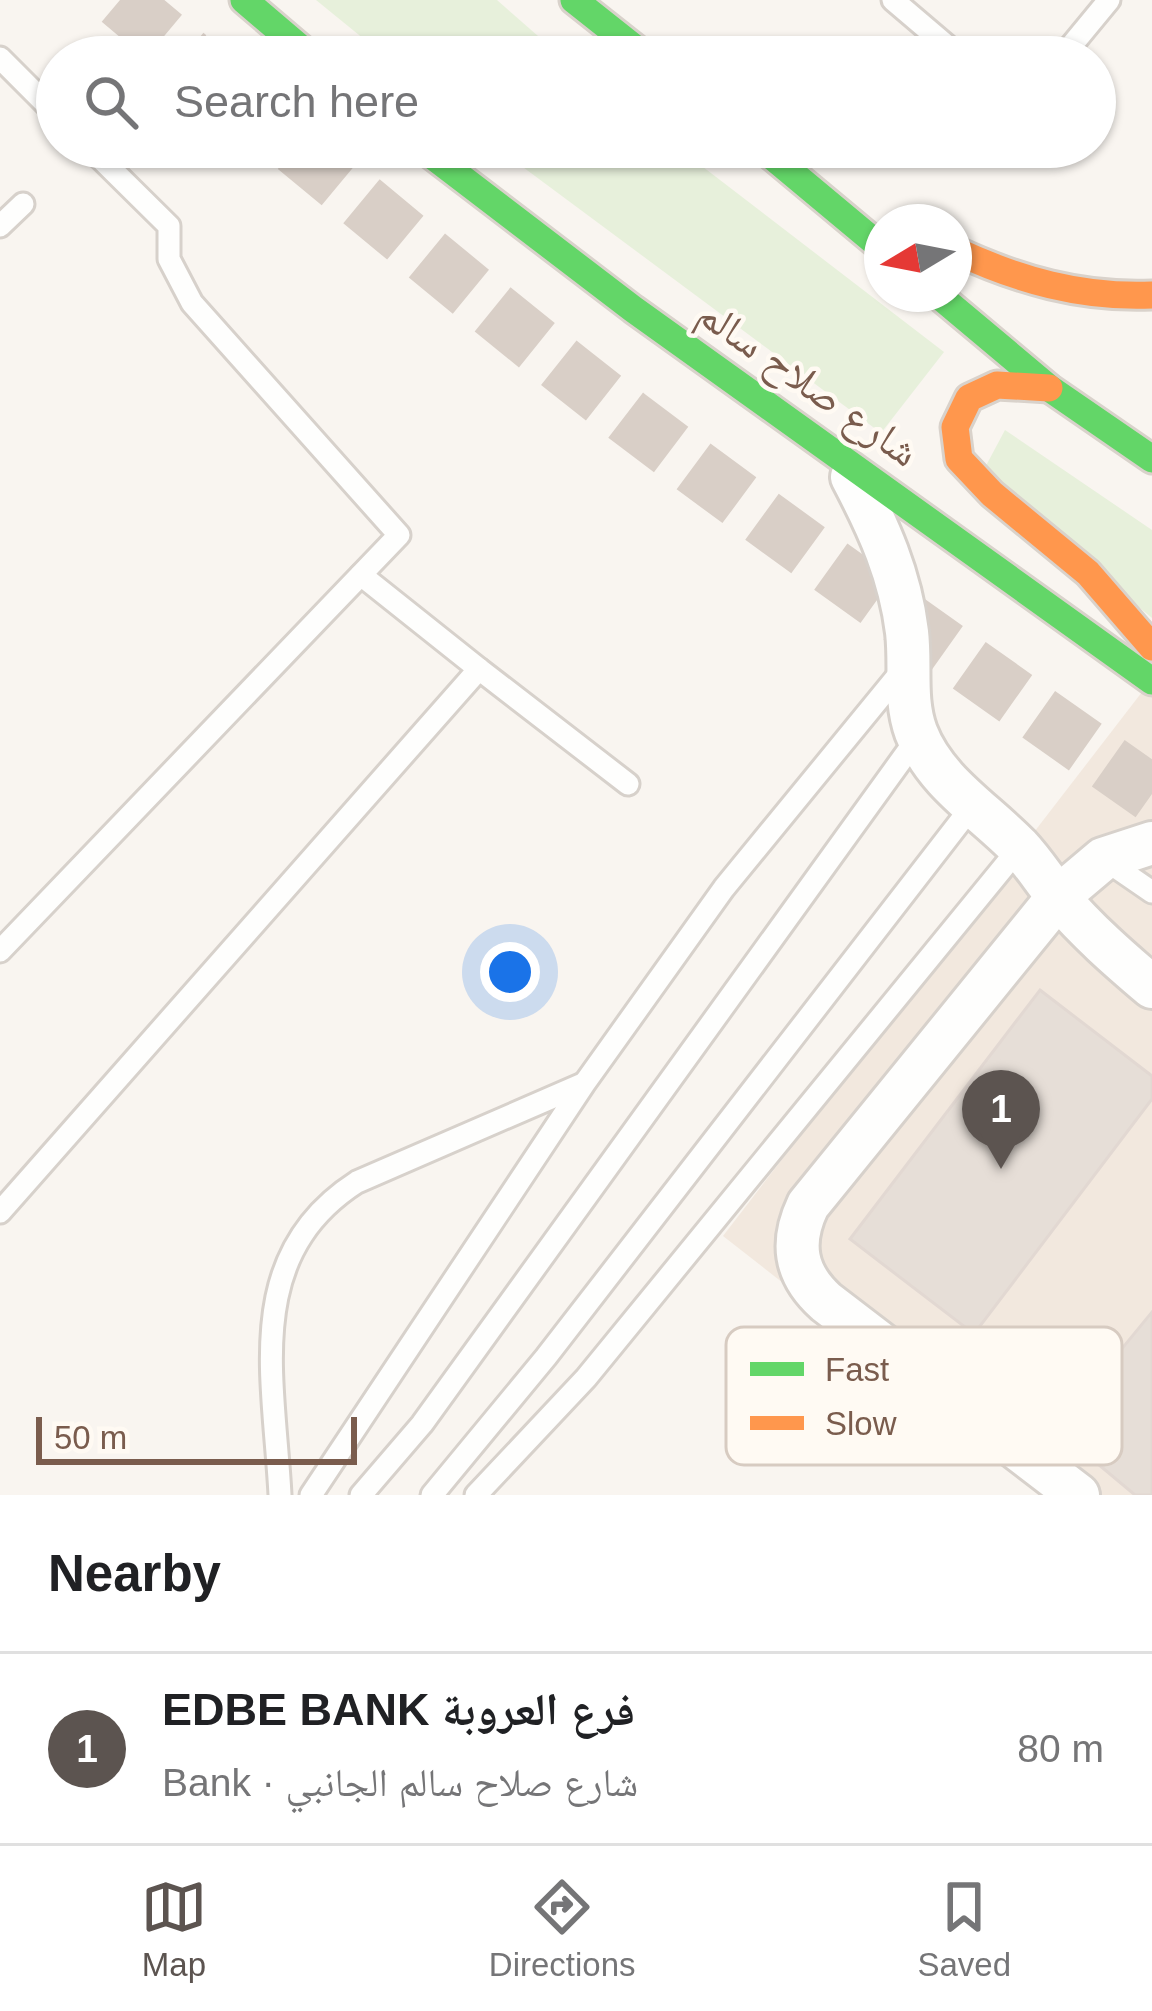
<!DOCTYPE html>
<meta charset="utf-8">
<style>
body{margin:0;font-family:Arial,"Noto Naskh Arabic",sans-serif;background:#f6f6f6;color:#202124}
.compass{position:absolute;left:864px;top:204px;width:108px;height:108px;border-radius:50%;background:#fff;box-shadow:0 3px 9px #0004;rotate:260deg}
.scale{position:absolute;left:36px;bottom:30px;width:321px;box-sizing:border-box;padding-left:12px;border:6px solid #7a5c4d;border-top:0;font-size:33px;line-height:42px;white-space:nowrap;color:#7a5c4d;-webkit-text-stroke:9px #fffaf3;paint-order:stroke}
.you{position:absolute;left:510px;top:972px;width:42px;height:42px;margin:-30px;border:9px solid #fff;border-radius:50%;background:#1a73e8;box-shadow:0 0 0 18px #1a73e833}
.badge{display:grid;place-items:center;width:78px;height:78px;border-radius:50%;background:#5c5450;color:#fff;font-size:39px;font-weight:700}
.pin{position:absolute;translate:-50% -99px;filter:drop-shadow(0 3px 6px #0008)}
.pin::after{content:'';position:absolute;top:63px;width:42px;height:36px;background:inherit;clip-path:polygon(0 0,100% 0,50% 100%)}
.list{margin:0;padding:0;list-style:none}
h2{display:flex;justify-content:space-between;align-items:center;height:156px;margin:0;padding:0 48px;font-size:51px}
h2 small{font-size:39px;font-weight:400;color:#757577}
.list li{display:grid;grid-template-columns:78px 1fr auto;gap:36px;align-items:center;box-sizing:border-box;height:192px;padding:0 48px;border-top:3px solid #e0e0e0}
.list b{display:block;font-size:45px;white-space:nowrap}
.list p{margin:0;font-size:39px;white-space:nowrap;color:#757577}
.list em{font-size:39px;font-style:normal;color:#757577}
.icon{flex:none;width:66px;height:66px;fill:none;stroke:currentColor;stroke-width:2;stroke-linecap:round;stroke-linejoin:round}
.map{position:relative;flex:none;width:1152px;height:1495px;overflow:hidden}
.search{position:absolute;background:#fff;box-shadow:0 3px 9px #0004;left:36px;right:36px;top:36px;height:132px;display:flex;align-items:center;gap:30px;box-sizing:border-box;padding:0 42px;border-radius:66px;color:#757577;font-size:45px}
.sheet{height:348px;background:#fff}
nav{display:flex;justify-content:space-around;align-items:center;box-sizing:border-box;height:168px;border-top:3px solid #e0e0e0;background:#fff;font-size:33px;color:#757577}
nav a{display:grid;justify-items:center;gap:6px}
nav .on{color:#5c5450}
.map>svg:first-child{display:block}
</style>
<div class="map">
<svg width="1152" height="1495" viewBox="0 0 1152 1495">
<rect width="100%" height="100%" fill="#f9f5f0"/>
<polygon fill="#f2e8de" points="1152,679 1152,1495 1054,1495 723,1236"/>
<g fill="#e7f0db">
<polygon points="316,0 497,0 562,57 386,57"/>
<polygon points="496,147 677,147 944,352 881,433"/>
<polygon points="1005,430 1152,530 1152,618 981,475"/>
</g>
<g fill="#e6ded7" stroke="#e2d8d2" stroke-width="3">
<polygon points="1040,990 1152,1076 1152,1099 974,1334 850,1239"/>
<polygon points="1152,1312 1152,1495 1135,1495 1056,1429"/>
</g>
<g fill="none" stroke-linecap="round" stroke-linejoin="round">
<g stroke="#d9cfc7" stroke-width="57" stroke-dasharray="57 28" stroke-linecap="butt">
<polyline points="120,0 188,57"/>
<path d="M296,147C406,238 515,330 628,417C799,547 976,670 1152,794"/>
</g>
<defs>
<g id="lane">
<polyline points="893,0 960,57"/>
<polyline points="1062,57 1109,0"/>
<polyline points="0,58 57,115"/>
<polyline points="0,226 23,204"/>
<polyline points="479,669 628,784"/>
<polyline points="1104,859 1152,892"/>
<polyline points="0,951 399,535 192,303 169,259 169,226 89,147"/>
<polyline points="0,1212 479,669 361,575"/>
<path d="M280,1495C274,1377 242,1256 357,1182L583,1084"/>
<polyline points="311,1495 584,1084 724,888 905,667"/>
<polyline points="361,1495 422,1424 918,737"/>
<polyline points="432,1495 546,1357 973,805"/>
<polyline points="476,1495 586,1378 1020,847"/>
</g>
<g id="street">
<path d="M852,477C879,528 900,575 907,632C911,666 904,699 916,732C935,782 983,810 1019,847C1034,863 1045,881 1059,898C1087,931 1119,959 1152,987"/>
<path d="M1078,1495L826,1302C795,1274 790,1243 808,1205L1058,897L1103,859L1152,843"/>
</g>
<g id="fast">
<polyline points="244,0 311,57"/>
<polyline points="574,0 646,57"/>
<polyline points="421,147 633,309 1152,681"/>
<polyline points="761,147 882,248"/>
<polyline points="937,294 1049,388 1152,459"/>
</g>
<g id="slow">
<path d="M954,250C1018,280 1081,298 1152,295"/>
<polyline points="1049,388 997,385 969,398 955,427 959,459 992,494 1088,573 1152,647"/>
</g>
</defs>
<use href="#lane" stroke="#d7d1cb" stroke-width="27"/>
<use href="#street" stroke="#d7d1cb" stroke-width="48"/>
<use href="#fast" stroke="#d9d2cb" stroke-width="33"/>
<use href="#slow" stroke="#d9d2cb" stroke-width="33"/>
<use href="#lane" stroke="#fefefd" stroke-width="21"/>
<use href="#street" stroke="#fefefd" stroke-width="42"/>
<use href="#fast" stroke="#63d668" stroke-width="27"/>
<use href="#slow" stroke="#ff974d" stroke-width="27"/>
</g>
<g text-anchor="middle" stroke-width="9" stroke-linejoin="round" paint-order="stroke">
<g font-size="42" fill="#7a5c4d" stroke="#fffaf3">
<text transform="translate(809 382) rotate(35)" y="15">شارع صلاح سالم</text>
</g>
</g>
<rect x="726" y="1327" width="396" height="138" rx="18" fill="#fffaf3" stroke="#d7cbc1" stroke-width="3"/>
<rect x="750" y="1362" width="54" height="14" fill="#63d668"/>
<rect x="750" y="1416" width="54" height="14" fill="#ff974d"/>
<g font-size="33" fill="#7a5c4d">
<text x="825" y="1381">Fast</text>
<text x="825" y="1435">Slow</text>
</g>
</svg>
<svg class="compass" viewBox="-18 -18 36 36"><path d="M0-13l5 13h-10z" fill="#e53935"/><path d="M0 13l5-13h-10z" fill="#757577"/></svg>
<div class="scale">50 m</div>
<div class="you"></div>
<div class="pin badge" style="left:1001px;top:1169px">1</div>
<div class="search"><svg class="icon" aria-label="search" viewBox="0 0 24 24"><circle cx="10" cy="10" r="6"/><path d="M15 15l6 6"/></svg>Search here</div>
</div>
<section class="sheet">
<h2>Nearby<small></small></h2>
<ul class="list">
<li><span class="badge">1</span><div><b>EDBE BANK فرع العروبة</b><p>Bank · شارع صلاح سالم الجانبي</p></div><em>80 m</em></li>
</ul>
</section>
<nav>
<a class="on"><svg class="icon" aria-label="map" viewBox="0 0 24 24"><path d="M3 6l6-2 6 2 6-2v14l-6 2-6-2-6 2zM9 4v14M15 6v14"/></svg>Map</a>
<a><svg class="icon" aria-label="directions" viewBox="0 0 24 24"><path d="M12 3l9 9-9 9-9-9zM9 14v-3h6M13 9l2 2-2 2"/></svg>Directions</a>
<a><svg class="icon" aria-label="saved" viewBox="0 0 24 24"><path d="M7 4h10v16l-5-4-5 4z"/></svg>Saved</a>
</nav>
